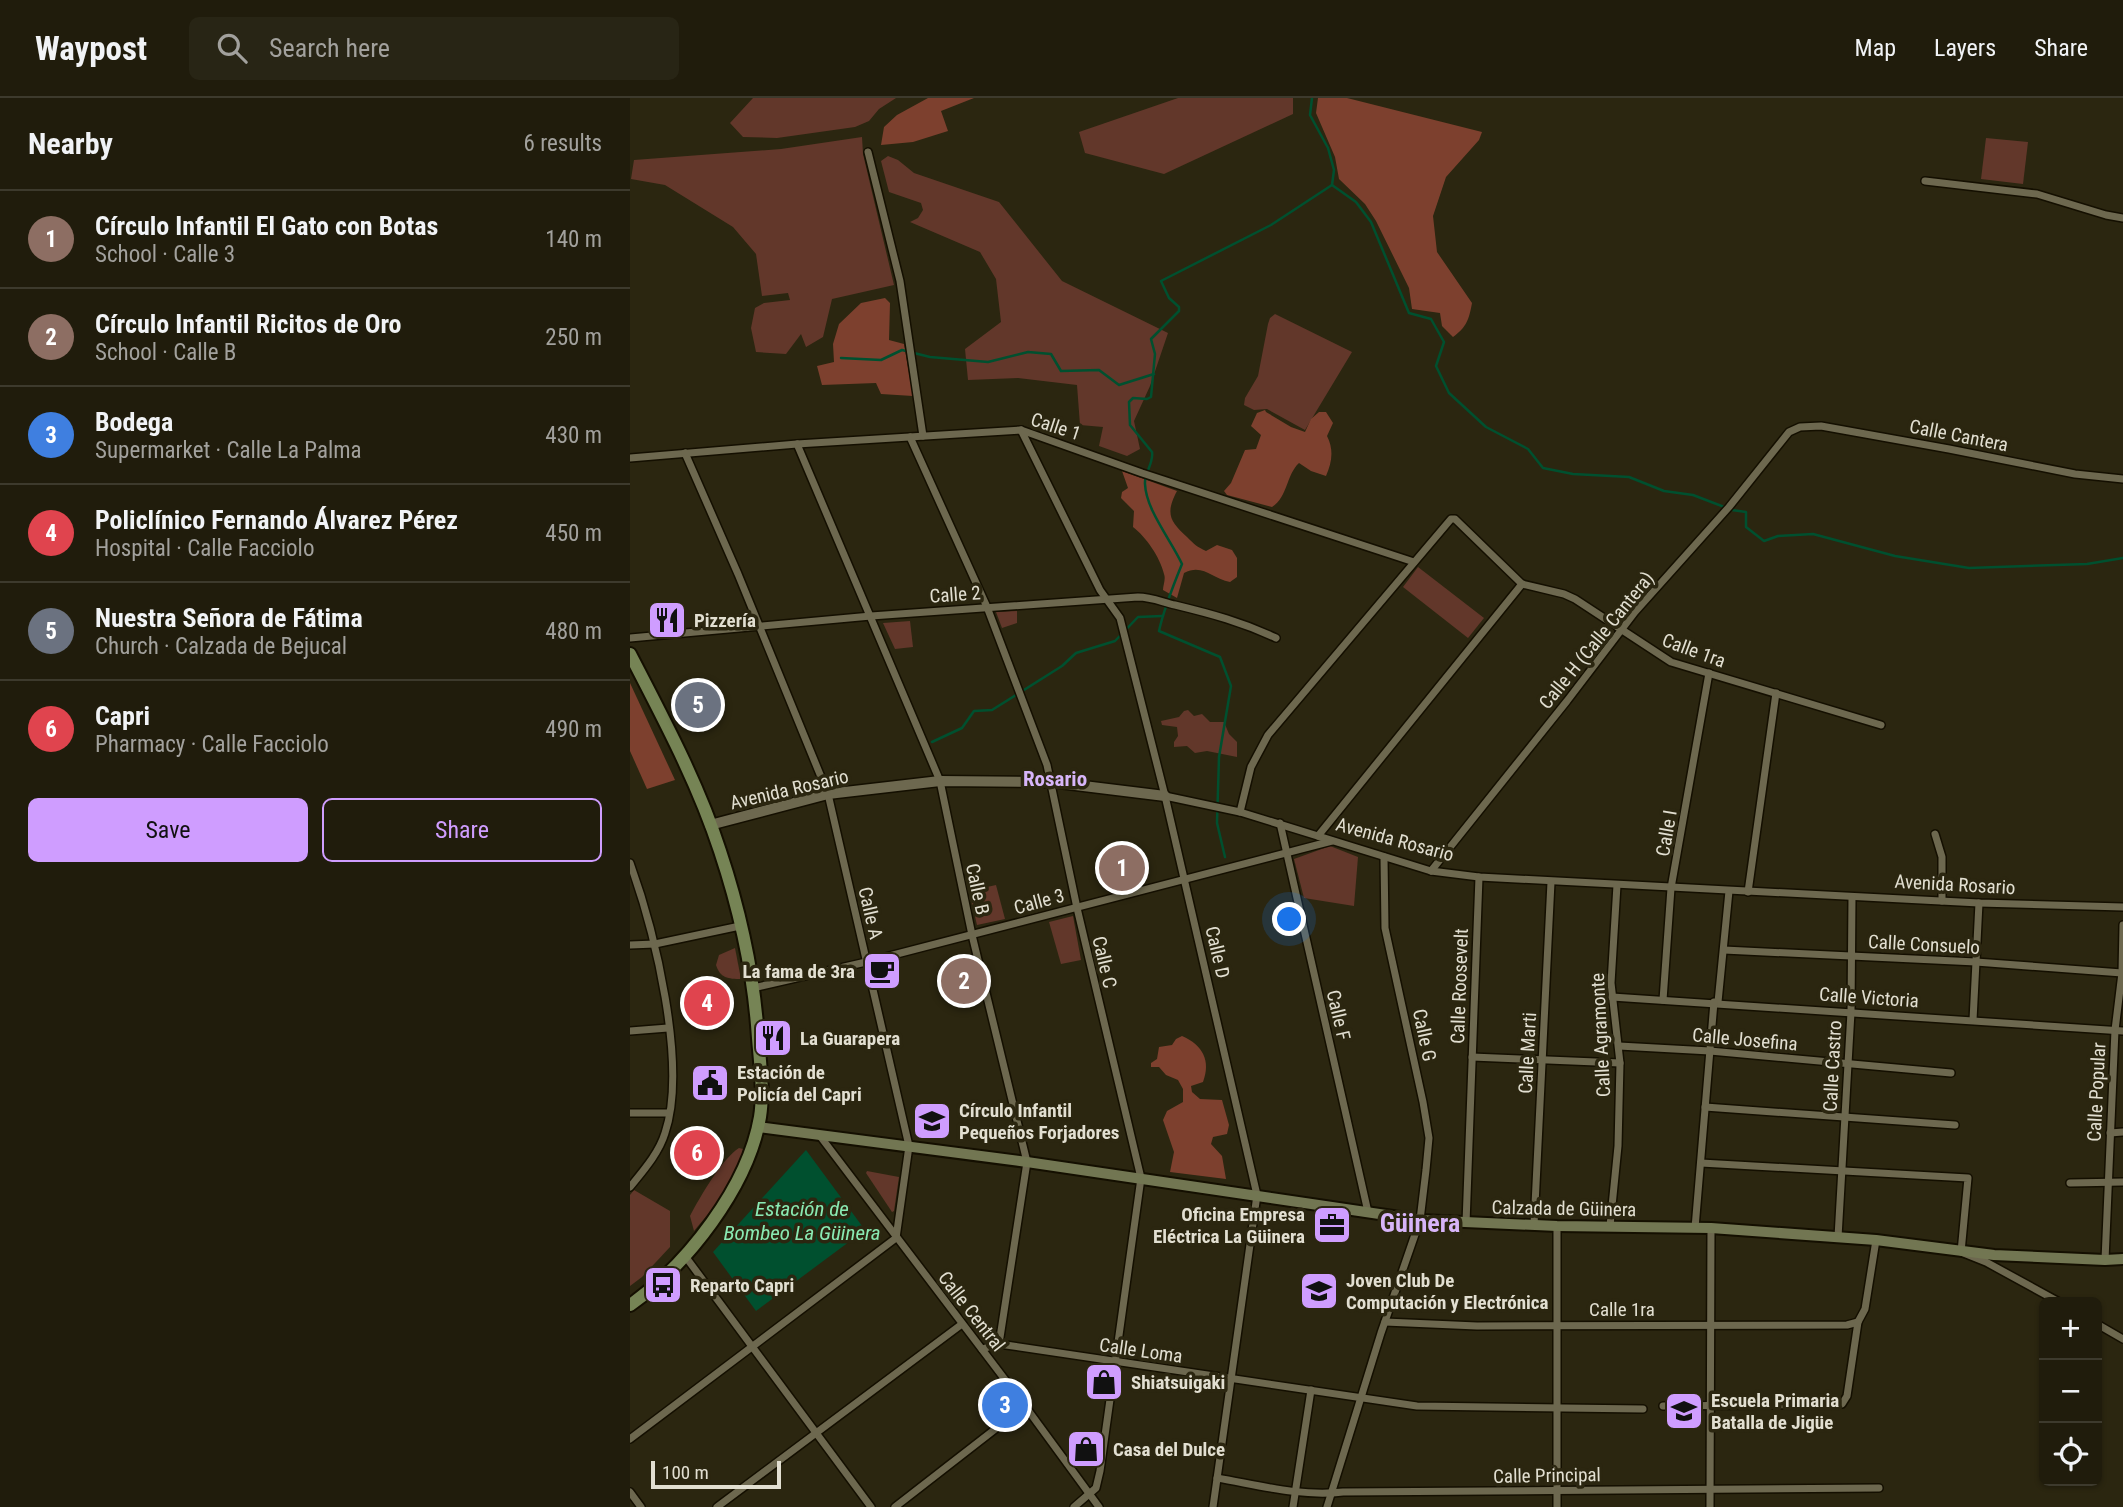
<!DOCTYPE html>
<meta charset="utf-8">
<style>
body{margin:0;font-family:"Roboto Condensed",sans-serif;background:#282515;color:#f1f3f6}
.controls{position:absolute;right:21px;bottom:21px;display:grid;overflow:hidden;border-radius:10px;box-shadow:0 2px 5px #0004}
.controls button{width:63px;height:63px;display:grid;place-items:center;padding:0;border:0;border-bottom:2px solid #3d3a2d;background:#201c0c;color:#f1f3f6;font:35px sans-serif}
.scale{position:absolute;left:21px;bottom:18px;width:130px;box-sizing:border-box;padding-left:7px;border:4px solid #e2dfd1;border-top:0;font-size:19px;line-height:24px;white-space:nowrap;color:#e2dfd1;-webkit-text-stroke:5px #2b2610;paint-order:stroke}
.you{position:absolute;left:660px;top:822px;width:24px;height:24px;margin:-18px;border:5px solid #fff;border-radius:50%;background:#1a73e8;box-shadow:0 0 0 10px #1a73e833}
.badge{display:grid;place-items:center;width:46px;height:46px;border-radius:50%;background:#cf9dff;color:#fff;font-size:23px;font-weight:700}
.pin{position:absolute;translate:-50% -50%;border:4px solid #fff;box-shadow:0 2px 7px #0006}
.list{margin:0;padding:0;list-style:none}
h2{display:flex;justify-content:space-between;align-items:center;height:91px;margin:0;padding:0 28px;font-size:30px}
h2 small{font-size:23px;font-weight:400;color:#a2a19d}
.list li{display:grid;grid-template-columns:46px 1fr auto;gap:21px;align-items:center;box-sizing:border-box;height:98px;padding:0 28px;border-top:2px solid #3d3a2d}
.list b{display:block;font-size:26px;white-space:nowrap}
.list p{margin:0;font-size:23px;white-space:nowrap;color:#a2a19d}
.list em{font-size:23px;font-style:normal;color:#a2a19d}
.actions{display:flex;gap:14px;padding:21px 28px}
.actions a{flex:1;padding:16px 0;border:2px solid #cf9dff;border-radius:10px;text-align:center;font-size:24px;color:#cf9dff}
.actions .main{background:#cf9dff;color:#111}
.icon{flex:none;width:38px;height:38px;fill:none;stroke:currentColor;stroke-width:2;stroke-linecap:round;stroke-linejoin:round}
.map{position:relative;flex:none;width:1493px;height:1409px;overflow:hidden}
header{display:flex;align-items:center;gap:42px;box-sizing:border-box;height:98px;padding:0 35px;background:#201c0c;border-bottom:2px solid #3d3a2d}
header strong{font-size:33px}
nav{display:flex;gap:38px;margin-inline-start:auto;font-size:24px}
.search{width:490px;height:63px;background:#282515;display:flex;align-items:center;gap:18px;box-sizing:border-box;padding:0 24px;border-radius:10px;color:#a2a19d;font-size:26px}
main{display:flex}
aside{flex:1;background:#201c0c}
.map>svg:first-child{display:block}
</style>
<header>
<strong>Waypost</strong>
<div class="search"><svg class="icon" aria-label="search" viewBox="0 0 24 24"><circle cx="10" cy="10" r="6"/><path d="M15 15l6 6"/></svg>Search here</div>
<nav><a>Map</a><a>Layers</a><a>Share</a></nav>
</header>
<main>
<aside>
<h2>Nearby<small>6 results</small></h2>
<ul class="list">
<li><span class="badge" style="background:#8d6e63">1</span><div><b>Círculo Infantil El Gato con Botas</b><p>School · Calle 3</p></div><em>140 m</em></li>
<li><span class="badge" style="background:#8d6e63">2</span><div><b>Círculo Infantil Ricitos de Oro</b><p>School · Calle B</p></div><em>250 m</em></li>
<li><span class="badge" style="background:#3f7fe0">3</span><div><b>Bodega</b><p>Supermarket · Calle La Palma</p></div><em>430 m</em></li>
<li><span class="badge" style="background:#e0444e">4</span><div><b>Policlínico Fernando Álvarez Pérez</b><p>Hospital · Calle Facciolo</p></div><em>450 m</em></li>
<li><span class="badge" style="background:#6b7280">5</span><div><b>Nuestra Señora de Fátima</b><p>Church · Calzada de Bejucal</p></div><em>480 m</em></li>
<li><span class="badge" style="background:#e0444e">6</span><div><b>Capri</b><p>Pharmacy · Calle Facciolo</p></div><em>490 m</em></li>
</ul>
<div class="actions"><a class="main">Save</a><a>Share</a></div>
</aside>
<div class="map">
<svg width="1493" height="1409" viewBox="0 0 1493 1409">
<rect width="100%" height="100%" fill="#2b2610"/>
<g fill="#62372a">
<polygon points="123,0 266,0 249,11 239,23 225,29 147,40 113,39 100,25"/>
<polygon points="548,0 663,0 663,16 534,76 455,55 449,34"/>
<polygon points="232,39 233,56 264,187 202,201 193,239 176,249 171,236 156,256 126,254 121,230 125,210 134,205 160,202 158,195 132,198 126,156 103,129 35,87 1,81 4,62 151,51"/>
<polygon points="1356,40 1398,44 1393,86 1351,81"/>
<polygon points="258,58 268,62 284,75 369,104 432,183 538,235 520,288 504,323 510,351 497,358 469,348 473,329 450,327 447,287 388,280 338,282 335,251 371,224 366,181 350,154 280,124 288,120 293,112 291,105 259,94 251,63"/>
<polygon points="645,216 722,254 675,332 637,311 624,312 614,307 615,300 628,278 638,226 640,220"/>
<polygon points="788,469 854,520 838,540 773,489"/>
<polygon points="387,513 387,525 372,530 366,514"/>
<polygon points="280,523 283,549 265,551 253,525"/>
<polygon points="558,612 564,618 572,616 580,624 594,624 599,636 607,644 607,659 577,653 565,655 557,648 544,649 544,644 548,638 547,629 532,627 531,623 549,619 554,613"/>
<polygon points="700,748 728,759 724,808 674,800 664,761"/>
<polygon points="366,787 375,821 347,827 339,793"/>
<polygon points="443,818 451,862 431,866 419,824"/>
<path d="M105,850L111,881C98,881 90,880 86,867L89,857Z"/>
<path d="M109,1050L113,1051C108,1084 84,1109 64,1133L60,1118C70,1099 92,1061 109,1050Z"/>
<polygon points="237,1073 269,1079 264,1113 262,1114 236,1075"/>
<polygon points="4,1092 40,1113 40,1149 12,1179 0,1188 0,1097"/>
</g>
<g fill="#7d402e">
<polygon points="298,0 344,0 311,13 318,33 283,44 251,47 254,29 267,17"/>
<path d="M688,0H717L852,34L849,42L816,79L803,118L807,154L842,205C839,221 837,229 823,239L812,228L810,215L782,211L779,190L746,123L735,106L709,81L705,59L686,15Z"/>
<polygon points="255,200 260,205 259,242 274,246 283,298 251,296 246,285 192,287 187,268 204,264 203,246 209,226 231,205"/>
<path d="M635,312L636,314L661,329L675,334L681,321L689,314H696L703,325L697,338C704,352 702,364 696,378L681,373L669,365C656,377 658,399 642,409L597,397L594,393L601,385L615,352L626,351L631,337L621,328L627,315Z"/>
<path d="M492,373L547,393C535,416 540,423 557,439C564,446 567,449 576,453L587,447L602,452L607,460V479L600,484C582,481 573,465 554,475L547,500L533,492C533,487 536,481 534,476C530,459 516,439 503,429L504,413L491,400L492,394L498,390Z"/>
<polygon points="0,585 45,682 17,691 0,653"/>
<path d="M552,938C573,947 581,963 573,984L561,988L562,994L570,1001L592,1002L599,1027L597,1036L583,1039L581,1046L592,1058L596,1081L540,1074L544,1054L533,1022L537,1013L553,1004V991L548,982L536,977L529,969H521V965L527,961L529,949L542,947L546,941Z"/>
</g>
<polygon fill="#00502f" points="176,1052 235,1132 126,1213 83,1154"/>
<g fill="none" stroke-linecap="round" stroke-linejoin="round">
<g stroke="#00502f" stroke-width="2.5">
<polyline points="682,0 680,17 698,50 704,72 702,87"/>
<polyline points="702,87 726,104 741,124 779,215 801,221 814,244 806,268 819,295 856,329 898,351 913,370 943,376 999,379 1034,393 1063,397 1102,412 1116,414 1116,429 1134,443 1148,438 1183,436 1265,458 1339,470 1457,466 1493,460"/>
<polyline points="211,260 251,262 272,252 300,259 358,264 398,254 421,256 431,273 469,272 489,287 524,276"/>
<polyline points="302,644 332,630 344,613 362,612 432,568 446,555 485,543 508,519 532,518"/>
<path d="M595,759L587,725L589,659L601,588L590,559L529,533C534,510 543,488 552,466C541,442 516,412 515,386C514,375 524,365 522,354L500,327L499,304L503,300L517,301L521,299L525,256L521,241L549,213V209L539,200L531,183L641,127L702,87"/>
</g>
<defs>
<g id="minor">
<polyline points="238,54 270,183 293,338"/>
<polyline points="1295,83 1407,96 1476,117 1493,120"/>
<polyline points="391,332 470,492 490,520 535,698 627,1097 583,1409"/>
<polyline points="280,339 357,509 417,667 447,810 511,1080 470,1373 466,1390 444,1409"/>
<polyline points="167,346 310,683 342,837 397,1064 369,1246 352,1251"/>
<polyline points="0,360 167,346 391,332 512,375 784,464"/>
<path d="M0,540L241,518L508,499C521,499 532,504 545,507C582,516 612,524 646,540"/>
<polyline points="535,698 610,714 801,773 849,779 1349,805 1493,809"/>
<polyline points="610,714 621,669 638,637 821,421 825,421 892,486 934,496 945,501 1041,564 1251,627"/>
<polyline points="650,725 738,1114"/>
<polyline points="1305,736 1312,759 1312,803"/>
<polyline points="688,738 892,486"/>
<path d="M0,765C24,831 58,967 35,1035C29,1055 13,1073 0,1089"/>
<polyline points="801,773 937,603 1005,514 1099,409 1159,334 1170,329 1191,328 1319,351 1445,376 1493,381"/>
<polyline points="1118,794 1146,595"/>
<polyline points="0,847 25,846 110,828"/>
<polyline points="1094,852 1346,864 1492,875"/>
<polyline points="123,890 236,864 702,743"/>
<polyline points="982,899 1493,933"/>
<polyline points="1033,902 1041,790 1079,575"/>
<polyline points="1088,904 1099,793"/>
<polyline points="1343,922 1349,805"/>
<polyline points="0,933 38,930"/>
<polyline points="989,948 1080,953 1321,975"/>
<polyline points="842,959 990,965"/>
<polyline points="1075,1009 1325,1027"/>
<polyline points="0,1015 39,1015"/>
<polyline points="1480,1035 1493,1034"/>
<polyline points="190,1038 395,1308 469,1409"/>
<polyline points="1071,1065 1338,1080 1331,1154 1356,1164 1429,1204"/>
<polyline points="1440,1085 1493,1084"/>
<polyline points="836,1125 849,779"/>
<polyline points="904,1127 921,784"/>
<polyline points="980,1128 988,1048 990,965 981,885 987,787"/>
<polyline points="1065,1130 1084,904"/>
<polyline points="1208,1139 1221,914 1222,799"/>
<polyline points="55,1158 241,1409"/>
<polyline points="1475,1162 1485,932 1492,875 1493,827"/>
<polyline points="755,1224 847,1228 1217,1227 1228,1224"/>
<polyline points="1467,1226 1493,1241"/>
<polyline points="369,1246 787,1308 1013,1311"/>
<polyline points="1033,1308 1212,1306 1217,1298 1228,1224 1235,1211 1246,1142"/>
<polyline points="0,1341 266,1140 279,1048 198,696 108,476 55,355"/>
<path d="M587,1380C628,1387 671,1399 713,1394L1249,1390"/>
<polyline points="0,1394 11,1409"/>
<polyline points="87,1409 332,1226"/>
<polyline points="265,1409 395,1308"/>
<polyline points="663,1409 681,1292"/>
<polyline points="697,1409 751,1235 790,1122 796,1072 799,1040 793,1004 755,830 754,759"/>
<polyline points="927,1409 927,1128"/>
<polyline points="1080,1409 1081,1130"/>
</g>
<polyline id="tertiary" points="80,727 198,696 310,683 421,684 535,698"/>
<polyline id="secondary" points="128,1029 397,1064 790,1122 927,1128 1081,1130 1246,1142 1364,1157 1475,1162 1493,1161"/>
<path id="primary" d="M0,556C33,620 68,685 90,753C110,813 124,877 128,940C130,965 134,994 130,1019C118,1089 57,1167 0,1207"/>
</defs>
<use href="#minor" stroke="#140f00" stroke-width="10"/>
<use href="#tertiary" stroke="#140f00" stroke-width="13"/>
<use href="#secondary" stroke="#140f00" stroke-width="14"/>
<use href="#primary" stroke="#140f00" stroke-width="16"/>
<use href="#minor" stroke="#6d684f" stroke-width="7"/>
<use href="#tertiary" stroke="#6d684f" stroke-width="10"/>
<use href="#secondary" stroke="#727652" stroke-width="10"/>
<use href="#primary" stroke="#768455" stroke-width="12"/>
</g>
<defs>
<symbol id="restaurant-square" viewBox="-11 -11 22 22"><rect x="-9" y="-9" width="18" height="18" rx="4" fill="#cf9dff" stroke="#2b2610"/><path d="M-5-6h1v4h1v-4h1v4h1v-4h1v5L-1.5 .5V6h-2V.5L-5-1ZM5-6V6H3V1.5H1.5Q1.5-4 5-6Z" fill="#111"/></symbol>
<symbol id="cafe-square" viewBox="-11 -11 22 22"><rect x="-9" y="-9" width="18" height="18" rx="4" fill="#cf9dff" stroke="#2b2610"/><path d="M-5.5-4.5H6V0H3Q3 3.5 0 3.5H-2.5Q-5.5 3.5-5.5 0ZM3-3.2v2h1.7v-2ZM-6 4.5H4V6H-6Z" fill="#111"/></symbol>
<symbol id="civic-square" viewBox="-11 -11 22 22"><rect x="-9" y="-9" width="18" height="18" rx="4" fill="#cf9dff" stroke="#2b2610"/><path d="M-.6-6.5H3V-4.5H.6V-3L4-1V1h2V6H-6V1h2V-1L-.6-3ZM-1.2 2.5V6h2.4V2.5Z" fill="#111"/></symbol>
<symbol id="school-square" viewBox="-11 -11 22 22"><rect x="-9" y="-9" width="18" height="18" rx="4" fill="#cf9dff" stroke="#2b2610"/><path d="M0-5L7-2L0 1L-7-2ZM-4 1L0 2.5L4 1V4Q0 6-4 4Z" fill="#111"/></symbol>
<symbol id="office-square" viewBox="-11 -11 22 22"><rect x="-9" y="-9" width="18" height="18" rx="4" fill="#cf9dff" stroke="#2b2610"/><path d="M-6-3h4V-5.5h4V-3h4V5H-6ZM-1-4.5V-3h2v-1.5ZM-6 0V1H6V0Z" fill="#111"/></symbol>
<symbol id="bus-square" viewBox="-11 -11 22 22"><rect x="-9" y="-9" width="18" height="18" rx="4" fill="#cf9dff" stroke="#2b2610"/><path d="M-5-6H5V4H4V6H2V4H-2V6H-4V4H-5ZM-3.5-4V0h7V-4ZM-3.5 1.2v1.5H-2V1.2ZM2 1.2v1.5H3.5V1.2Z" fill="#111"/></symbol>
<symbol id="shop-square" viewBox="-11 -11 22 22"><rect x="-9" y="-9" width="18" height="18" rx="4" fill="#cf9dff" stroke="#2b2610"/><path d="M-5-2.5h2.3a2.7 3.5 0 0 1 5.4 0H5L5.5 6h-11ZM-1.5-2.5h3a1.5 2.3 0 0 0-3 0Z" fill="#111"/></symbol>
</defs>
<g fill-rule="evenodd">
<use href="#restaurant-square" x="15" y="500" width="44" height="44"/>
<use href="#cafe-square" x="230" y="851" width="44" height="44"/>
<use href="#restaurant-square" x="121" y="918" width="44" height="44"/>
<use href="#civic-square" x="58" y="963" width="44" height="44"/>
<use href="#school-square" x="280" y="1001" width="44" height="44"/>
<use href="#office-square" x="680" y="1105" width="44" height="44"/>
<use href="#bus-square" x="11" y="1165" width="44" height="44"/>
<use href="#school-square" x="667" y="1171" width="44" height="44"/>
<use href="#shop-square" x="452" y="1262" width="44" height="44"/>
<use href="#school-square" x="1032" y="1291" width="44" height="44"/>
<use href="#shop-square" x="434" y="1329" width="44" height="44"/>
</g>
<g text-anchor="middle" stroke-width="7" stroke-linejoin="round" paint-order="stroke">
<g font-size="19" fill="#e2dfd1" stroke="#2b2610">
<text transform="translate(426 328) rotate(18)" y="7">Calle 1</text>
<text transform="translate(1329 337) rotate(11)" y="7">Calle Cantera</text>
<text transform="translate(325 496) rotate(-4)" y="7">Calle 2</text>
<text transform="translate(966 542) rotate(-51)" y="7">Calle H (Calle Cantera)</text>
<text transform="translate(1064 552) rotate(20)" y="7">Calle 1ra</text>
<text transform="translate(159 691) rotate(-13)" y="7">Avenida Rosario</text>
<text transform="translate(1036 735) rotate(-80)" y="7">Calle I</text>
<text transform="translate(765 741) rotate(15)" y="7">Avenida Rosario</text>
<text transform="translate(1325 786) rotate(3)" y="7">Avenida Rosario</text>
<text transform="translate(348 791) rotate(78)" y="7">Calle B</text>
<text transform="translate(409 803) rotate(-15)" y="7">Calle 3</text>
<text transform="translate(241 815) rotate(77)" y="7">Calle A</text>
<text transform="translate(1294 846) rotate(3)" y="7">Calle Consuelo</text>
<text transform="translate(588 854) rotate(77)" y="7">Calle D</text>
<text transform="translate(475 864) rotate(77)" y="7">Calle C</text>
<text transform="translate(829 888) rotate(-88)" y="7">Calle Roosevelt</text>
<text transform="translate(1239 899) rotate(4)" y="7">Calle Victoria</text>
<text transform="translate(709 917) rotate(77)" y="7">Calle F</text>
<text transform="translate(795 937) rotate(78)" y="7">Calle G</text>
<text transform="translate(970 937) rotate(-93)" y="7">Calle Agramonte</text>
<text transform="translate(1115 941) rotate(5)" y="7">Calle Josefina</text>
<text transform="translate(897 955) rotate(-87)" y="7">Calle Marti</text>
<text transform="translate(1202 968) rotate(-87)" y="7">Calle Castro</text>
<text transform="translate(1466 994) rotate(-87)" y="7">Calle Popular</text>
<text transform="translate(934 1110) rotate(1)" y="7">Calzada de Güinera</text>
<text x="992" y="1218">Calle 1ra</text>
<text transform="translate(342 1213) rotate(52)" y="7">Calle Central</text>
<text transform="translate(511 1252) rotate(8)" y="7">Calle Loma</text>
<text transform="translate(917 1377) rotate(-1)" y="7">Calle Principal</text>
</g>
<g font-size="19" font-weight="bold" fill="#e2dfd1" stroke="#2b2610" text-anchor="start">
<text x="64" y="529">Pizzería</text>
<text x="225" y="880" text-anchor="end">La fama de 3ra</text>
<text x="170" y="947">La Guarapera</text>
<text x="107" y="981">Estación de<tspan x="107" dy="22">Policía del Capri</tspan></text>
<text x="329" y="1019">Círculo Infantil<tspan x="329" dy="22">Pequeños Forjadores</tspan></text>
<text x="675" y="1123" text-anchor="end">Oficina Empresa<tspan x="675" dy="22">Eléctrica La Güinera</tspan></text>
<text x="716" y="1189">Joven Club De<tspan x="716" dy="22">Computación y Electrónica</tspan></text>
<text x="60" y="1194">Reparto Capri</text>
<text x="501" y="1291">Shiatsuigaki</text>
<text x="1081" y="1309">Escuela Primaria<tspan x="1081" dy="22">Batalla de Jigüe</tspan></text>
<text x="483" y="1358">Casa del Dulce</text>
</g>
<g font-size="21" font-weight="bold" fill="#d7b5f9" stroke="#2b2610">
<text x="425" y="688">Rosario</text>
</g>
<g font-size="21" font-style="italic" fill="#8aeab3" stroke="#2b2610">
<text x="172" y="1118">Estación de<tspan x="172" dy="24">Bombeo La Güinera</tspan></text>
</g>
<g font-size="26" font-weight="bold" fill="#d7b5f9" stroke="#2b2610">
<text x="790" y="1134">Güinera</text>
</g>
</g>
</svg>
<div class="controls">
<button>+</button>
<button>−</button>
<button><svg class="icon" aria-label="locate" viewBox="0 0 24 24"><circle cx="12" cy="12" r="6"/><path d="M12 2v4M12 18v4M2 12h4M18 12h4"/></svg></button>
</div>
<div class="scale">100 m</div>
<div class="you"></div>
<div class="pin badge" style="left:492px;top:770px;background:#8d6e63">1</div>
<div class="pin badge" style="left:334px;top:883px;background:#8d6e63">2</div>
<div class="pin badge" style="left:375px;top:1307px;background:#3f7fe0">3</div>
<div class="pin badge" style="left:77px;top:905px;background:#e0444e">4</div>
<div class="pin badge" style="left:68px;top:607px;background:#6b7280">5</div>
<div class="pin badge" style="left:67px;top:1055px;background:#e0444e">6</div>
</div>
</main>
